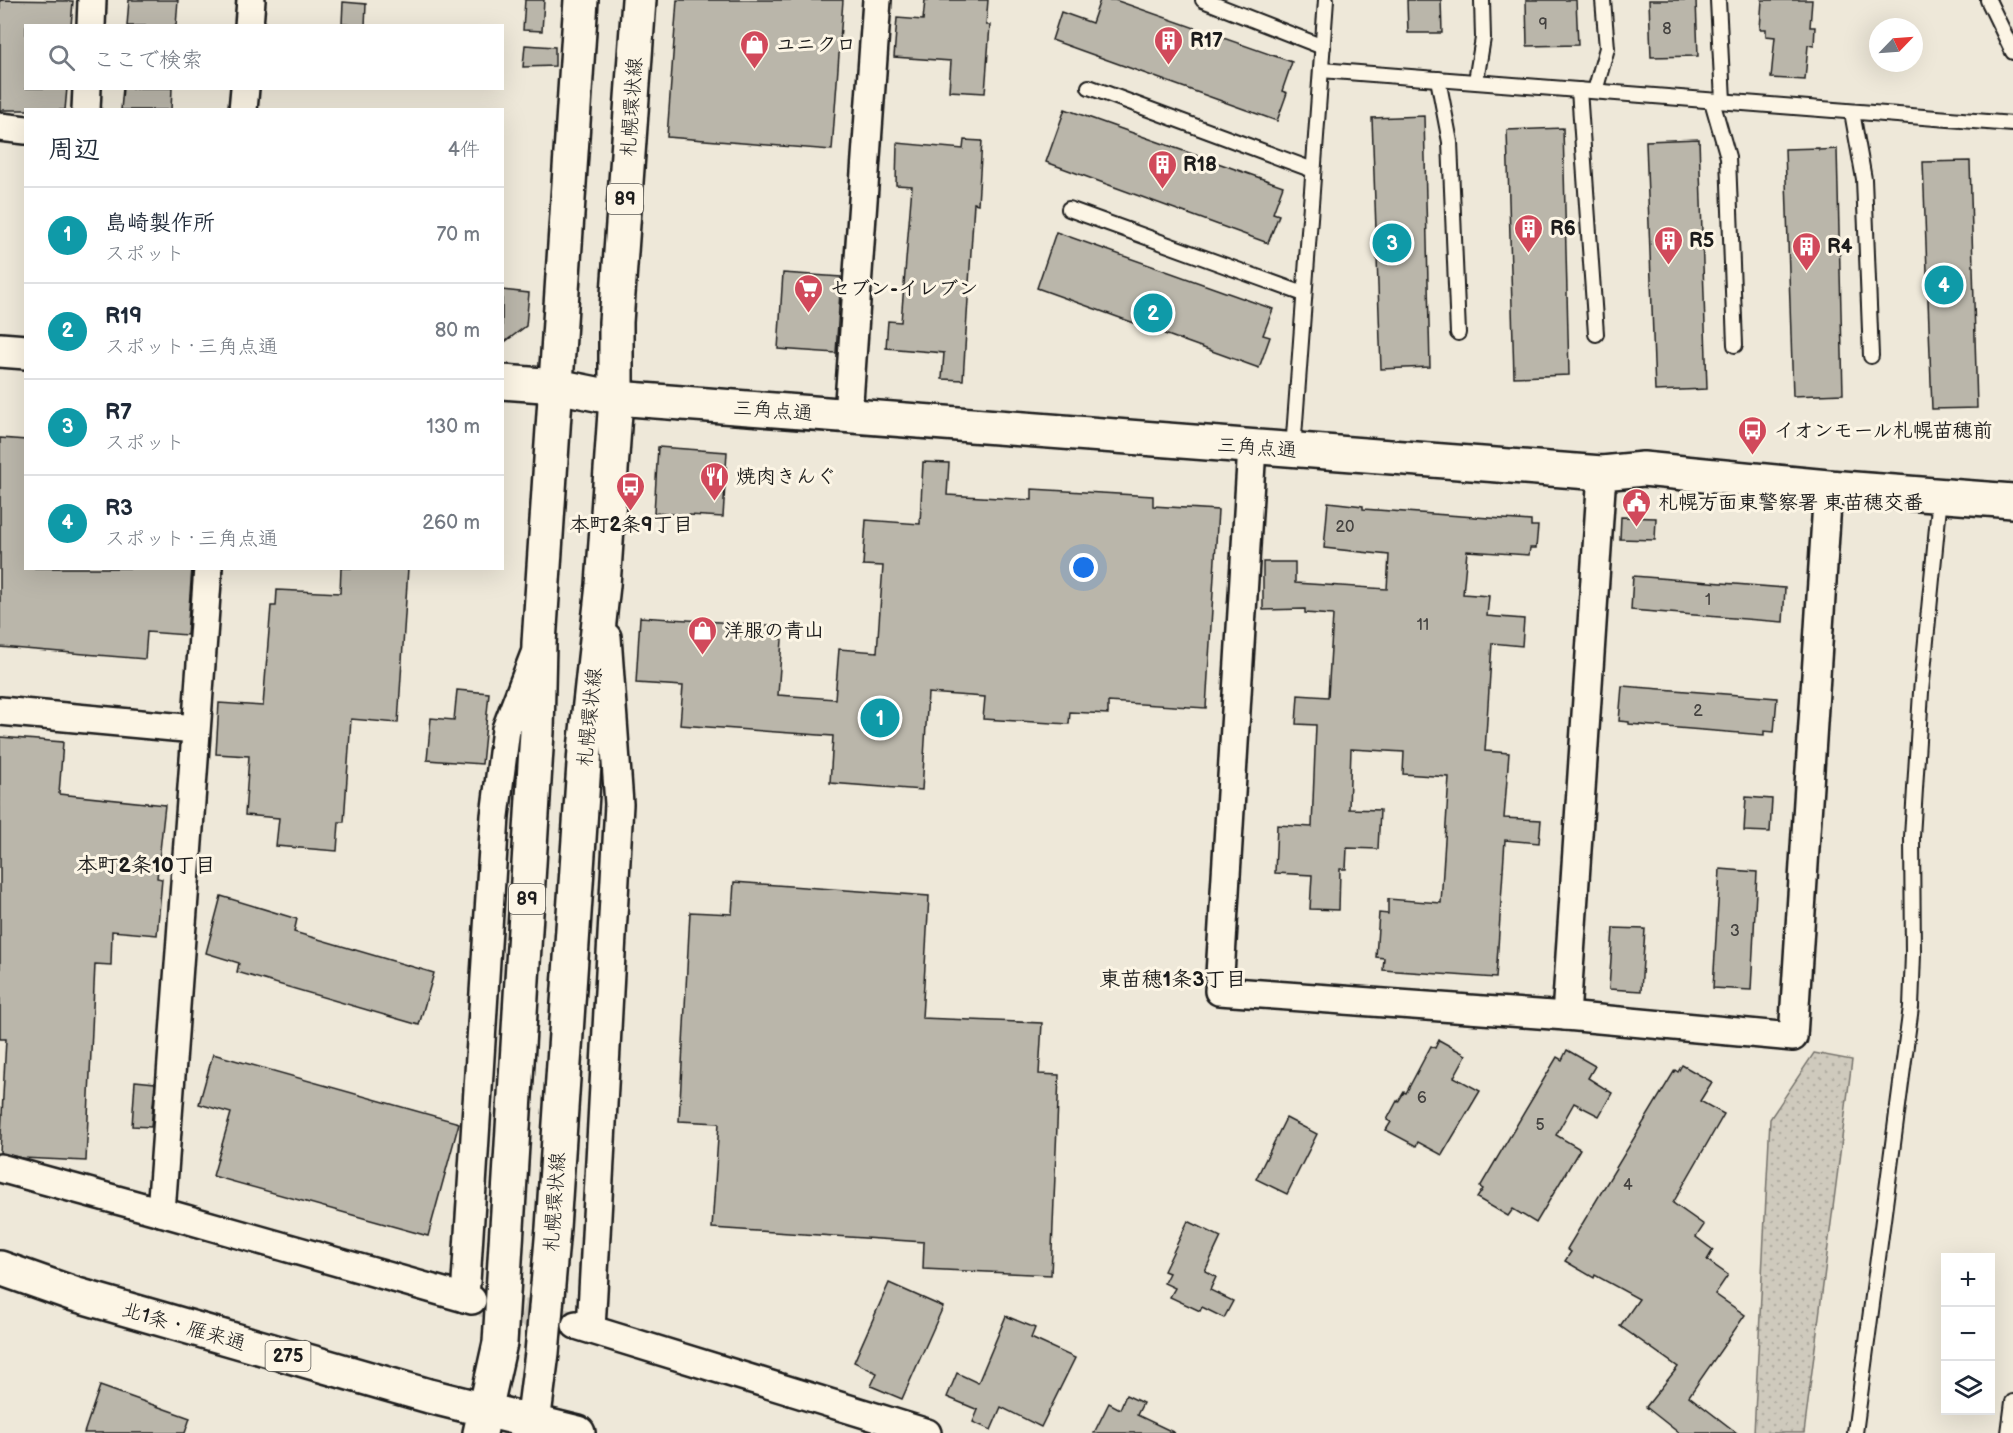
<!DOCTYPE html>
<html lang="ja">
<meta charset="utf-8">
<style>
body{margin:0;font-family:"Balsamiq Sans","Klee One",sans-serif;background:#f2f2f3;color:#1f2937}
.controls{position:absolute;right:18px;bottom:18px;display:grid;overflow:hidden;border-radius:0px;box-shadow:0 6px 24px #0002}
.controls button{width:54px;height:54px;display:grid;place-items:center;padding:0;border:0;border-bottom:2px solid #e0e1e3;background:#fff;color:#1f2937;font:30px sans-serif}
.compass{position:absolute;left:1869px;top:18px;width:54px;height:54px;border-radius:50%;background:#fff;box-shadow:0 6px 24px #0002;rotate:65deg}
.you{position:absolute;left:1084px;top:568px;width:21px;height:21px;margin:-15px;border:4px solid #fff;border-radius:50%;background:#1a73e8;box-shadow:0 0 0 9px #1a73e833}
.badge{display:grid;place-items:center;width:39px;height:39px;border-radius:50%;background:#d1495b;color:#fff;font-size:20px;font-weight:700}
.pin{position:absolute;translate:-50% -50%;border:3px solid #fff;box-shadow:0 2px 6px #0006}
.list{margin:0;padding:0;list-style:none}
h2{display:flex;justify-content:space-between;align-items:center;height:78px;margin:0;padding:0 24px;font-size:26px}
h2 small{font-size:20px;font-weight:400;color:#747a83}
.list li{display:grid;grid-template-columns:39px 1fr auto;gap:18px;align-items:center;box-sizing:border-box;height:96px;padding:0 24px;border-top:2px solid #e0e1e3}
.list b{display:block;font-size:22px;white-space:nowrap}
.list p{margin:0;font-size:20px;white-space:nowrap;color:#747a83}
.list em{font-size:20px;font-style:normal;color:#747a83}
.icon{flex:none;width:33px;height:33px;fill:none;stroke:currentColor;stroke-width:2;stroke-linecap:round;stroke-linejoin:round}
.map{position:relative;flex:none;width:2013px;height:1433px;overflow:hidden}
.search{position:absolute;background:#fff;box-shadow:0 6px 24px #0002;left:24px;top:24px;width:480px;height:66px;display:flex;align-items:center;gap:15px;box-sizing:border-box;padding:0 21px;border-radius:0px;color:#747a83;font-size:22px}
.panel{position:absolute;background:#fff;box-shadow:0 6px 24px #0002;left:24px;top:108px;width:480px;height:462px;border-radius:0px}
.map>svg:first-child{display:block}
</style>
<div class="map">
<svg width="2013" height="1433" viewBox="0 0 2013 1433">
<defs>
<pattern id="park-dots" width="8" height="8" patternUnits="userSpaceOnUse" patternTransform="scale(1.5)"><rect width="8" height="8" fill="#cfcabd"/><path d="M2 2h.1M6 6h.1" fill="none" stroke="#b1ada2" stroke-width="1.8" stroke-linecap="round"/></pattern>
</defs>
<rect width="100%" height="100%" fill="#eee8d9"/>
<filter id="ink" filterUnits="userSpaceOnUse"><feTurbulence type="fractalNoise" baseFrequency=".0167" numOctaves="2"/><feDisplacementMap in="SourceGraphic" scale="12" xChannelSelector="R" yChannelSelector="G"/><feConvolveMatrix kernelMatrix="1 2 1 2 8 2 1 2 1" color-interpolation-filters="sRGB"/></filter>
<g filter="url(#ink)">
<polygon fill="url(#park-dots)" stroke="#76736c" stroke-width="1.5" points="1814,1053 1852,1060 1804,1433 1754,1433 1770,1119"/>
<g fill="#bab6aa" stroke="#1c1c1c" stroke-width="1.5">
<polygon points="0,0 73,1 71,26 26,26 26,88 67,88 65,110 0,110"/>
<polygon points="129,0 178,0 176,26 127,26"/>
<polygon points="525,0 544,0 542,31 523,30"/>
<polygon points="677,0 843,0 832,150 667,137"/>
<polygon points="925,0 988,0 986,25 990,25 985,93 949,91 951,61 894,57 897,18 923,20"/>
<polygon points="1100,0 1115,0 1292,62 1282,91 1287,93 1277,121 1052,40 1061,12 1092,23"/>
<polygon points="1407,0 1441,0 1442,33 1408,33"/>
<polygon points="1526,0 1576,0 1578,45 1527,46"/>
<polygon points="1649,0 1696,0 1698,56 1651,57"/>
<polygon points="1762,0 1812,0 1810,27 1815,27 1814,46 1808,45 1805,80 1771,78 1775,37 1766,36 1766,29 1760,29"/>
<polygon points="343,2 366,4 365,26 342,24"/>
<polygon points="525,45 555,47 555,66 523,67"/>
<polygon points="123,88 172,88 171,110 121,110"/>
<polygon points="1065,109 1283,186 1273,213 1279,215 1268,243 1046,162"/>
<polygon points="1424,116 1430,367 1381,369 1372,118"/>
<polygon points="1563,128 1569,375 1514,377 1507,130"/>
<polygon points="1699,139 1707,389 1655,391 1646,141"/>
<polygon points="964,140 982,141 978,204 974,203 963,380 942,379 944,353 886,348 888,321 901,322 912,186 896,185 897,143 963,149"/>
<polygon points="1819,148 1819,150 1837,149 1843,394 1793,396 1785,149"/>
<polygon points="1970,161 1977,408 1932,409 1923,162"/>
<polygon points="1056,232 1273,309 1263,335 1270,337 1259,368 1037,288"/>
<polygon points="783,273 841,277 836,353 778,349"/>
<polygon points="502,290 529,293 526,326 502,344"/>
<polygon points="0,438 26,440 26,568 192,568 187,635 147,632 145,659 0,647"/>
<polygon points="658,447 727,452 723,517 654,513"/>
<polygon points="923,462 949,463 947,495 1032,500 1032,489 1153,496 1153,506 1218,510 1206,708 1108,702 1108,714 1070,712 1069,724 983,719 985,697 928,693 922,790 830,783 833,736 680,725 683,686 636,683 640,617 783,626 778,695 835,699 839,649 877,652 883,566 863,565 866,520 920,524"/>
<polygon points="1328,502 1363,506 1363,509 1531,521 1531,526 1538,526 1536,548 1530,548 1529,555 1467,551 1463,594 1489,596 1487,616 1524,619 1522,646 1492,643 1485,751 1509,753 1504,818 1541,820 1539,843 1505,840 1496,978 1383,970 1384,958 1376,957 1379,913 1388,914 1388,899 1441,903 1449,777 1403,774 1404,752 1351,749 1349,809 1380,810 1378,849 1347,848 1346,869 1340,869 1339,910 1310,909 1312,875 1275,873 1277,825 1312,827 1316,725 1296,724 1298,695 1328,697 1333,615 1305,613 1305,609 1263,610 1263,562 1295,562 1295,583 1387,589 1389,555 1324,548"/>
<polygon points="1621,517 1656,518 1655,540 1620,539"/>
<polygon points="341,568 408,568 398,723 351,719 344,822 339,822 337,851 276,846 279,818 245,815 249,756 216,754 219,703 263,706 271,606 276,606 277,590 340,593"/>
<polygon points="1633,576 1785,588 1783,622 1631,610"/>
<polygon points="1622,686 1777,698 1774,732 1764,731 1764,735 1629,724 1629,722 1619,721"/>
<polygon points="457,690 489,693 482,764 427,760 431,718 454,720"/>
<polygon points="0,737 63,742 59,794 165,805 157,878 162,879 157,935 112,931 111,965 95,964 86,1161 22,1158 0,1153 6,1039 0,1039"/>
<polygon points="1746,797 1772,799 1770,832 1744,831"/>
<polygon points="1720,869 1757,872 1751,990 1713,988"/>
<polygon points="734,882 929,896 922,1018 1042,1023 1039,1074 1059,1075 1051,1275 923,1269 924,1242 712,1228 719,1123 679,1121 690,912 732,914"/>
<polygon points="221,896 297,919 294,932 434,973 419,1025 237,972 239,963 206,953"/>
<polygon points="1613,928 1645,929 1641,991 1609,989"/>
<polygon points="1439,1040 1466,1055 1454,1077 1480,1091 1442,1155 1418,1142 1416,1146 1386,1130 1391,1122 1387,1120 1397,1101 1398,1102 1404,1092 1406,1093 1431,1046 1435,1048"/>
<polygon points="1567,1050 1595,1066 1588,1078 1612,1093 1599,1116 1574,1103 1556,1135 1580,1149 1536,1223 1513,1209 1508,1216 1477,1198 1483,1189 1480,1187 1557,1057 1562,1060"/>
<polygon points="213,1054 459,1123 428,1236 213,1176 231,1113 199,1104"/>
<polygon points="1682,1065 1712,1082 1700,1101 1724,1114 1673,1203 1704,1225 1696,1237 1713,1250 1707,1260 1728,1275 1715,1294 1745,1315 1689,1396 1737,1433 1679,1433 1646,1407 1678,1367 1620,1326 1639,1299 1595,1275 1594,1278 1565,1261 1571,1252 1567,1249 1675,1070 1678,1072"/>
<polygon points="135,1081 155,1083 151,1127 132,1126"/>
<polygon points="1286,1118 1317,1134 1287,1194 1256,1179"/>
<polygon points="1188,1221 1221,1237 1205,1271 1216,1277 1210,1290 1233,1301 1224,1318 1202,1307 1200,1311 1170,1297 1175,1288 1164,1283 1169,1273 1164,1271"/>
<polygon points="889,1283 943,1307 902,1399 871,1386 877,1373 854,1362"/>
<polygon points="1006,1316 1035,1328 1031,1338 1075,1358 1041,1427 1001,1407 991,1430 973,1422 978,1410 947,1397 957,1373 978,1383"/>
<polygon points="100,1386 190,1418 185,1433 84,1433"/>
<polygon points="1126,1395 1143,1403 1137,1415 1175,1433 1094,1433 1109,1403 1120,1409"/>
</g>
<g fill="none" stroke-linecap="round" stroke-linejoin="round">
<polyline stroke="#cec9bd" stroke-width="27" stroke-dasharray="27 14" stroke-linecap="butt" points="482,1303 576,1325"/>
<defs>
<g id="lane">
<polyline points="1203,0 1323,47"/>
<polyline points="1718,0 1723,101"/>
<polyline points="1988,0 2013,52"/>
<polyline points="1321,70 2013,124"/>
<polyline points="1438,79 1450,142 1458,333"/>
<polyline points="1476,81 1483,38 1482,0"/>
<polyline points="1089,87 1313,170"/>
<polyline points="1579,90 1596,334"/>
<polyline points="1595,91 1607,48 1603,0"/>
<polyline points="1712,101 1728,157 1735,345"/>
<polyline points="1852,112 1864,179 1871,356"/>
<polyline points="1069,209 1304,294"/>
<polyline points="1293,450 1326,0"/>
<polyline points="1855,1433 1911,1007 1913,954 1912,837 1921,692 1940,496"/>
<polyline points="2009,1433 2013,1402"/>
</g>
<g id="street">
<polyline points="91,26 92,0"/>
<polyline points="249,26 251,0"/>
<polyline points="86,110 87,88"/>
<polyline points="243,110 245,88"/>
<polyline points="0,127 26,130"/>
<polyline points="848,416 877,0"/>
<polyline points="1252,447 1219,991 1566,1016 1793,1037 1828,487"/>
<polyline points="0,711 195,729"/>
<polyline points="1566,1016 1602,473"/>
<polyline points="0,1168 161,1212 472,1300"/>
<polyline points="161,1212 208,568"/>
<polyline points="465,1298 495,816 506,729 534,656"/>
<polyline points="576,1325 927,1433"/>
<polyline points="591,1329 619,804 607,637"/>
</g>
<g id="secondary">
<polyline points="0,350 26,352"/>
<polyline points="502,382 557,386 616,398 1602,473 1643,469 1828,487 2013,501"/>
</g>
<g id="primary">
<polyline points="480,1433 500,1343 537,732 539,643 581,0"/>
<polyline points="529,1433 533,1423 542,1353 553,1228 585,749 603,585 616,398 616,322 639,0"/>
</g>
<polyline id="highway" points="0,1268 74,1294 429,1396 578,1433"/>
</defs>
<use href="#lane" stroke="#1c1c1c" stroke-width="18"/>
<use href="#street" stroke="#1c1c1c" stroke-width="32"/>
<use href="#secondary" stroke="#1c1c1c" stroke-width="38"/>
<use href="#primary" stroke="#1c1c1c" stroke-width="38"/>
<use href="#highway" stroke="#1c1c1c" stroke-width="38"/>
<use href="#lane" stroke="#fcf5e5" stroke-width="14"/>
<use href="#street" stroke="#fcf5e5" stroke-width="27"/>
<use href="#secondary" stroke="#fcf5e5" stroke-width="33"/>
<use href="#primary" stroke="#fcf5e5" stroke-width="33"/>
<use href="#highway" stroke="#fcf5e5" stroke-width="33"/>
</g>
</g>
<defs>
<symbol id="building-pin" viewBox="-11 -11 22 30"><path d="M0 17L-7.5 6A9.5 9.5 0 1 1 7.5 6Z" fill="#d1495b" stroke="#fcf5e5"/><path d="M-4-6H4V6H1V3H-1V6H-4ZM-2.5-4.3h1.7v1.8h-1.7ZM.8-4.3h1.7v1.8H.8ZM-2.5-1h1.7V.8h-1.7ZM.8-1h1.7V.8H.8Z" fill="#fff"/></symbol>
<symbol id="shop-pin" viewBox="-11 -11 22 30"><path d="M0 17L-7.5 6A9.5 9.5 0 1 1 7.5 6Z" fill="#d1495b" stroke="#fcf5e5"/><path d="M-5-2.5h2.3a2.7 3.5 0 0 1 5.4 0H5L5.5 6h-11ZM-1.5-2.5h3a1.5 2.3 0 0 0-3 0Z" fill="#fff"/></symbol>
<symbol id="supermarket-pin" viewBox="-11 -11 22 30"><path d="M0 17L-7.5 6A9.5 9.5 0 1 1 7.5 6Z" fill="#d1495b" stroke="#fcf5e5"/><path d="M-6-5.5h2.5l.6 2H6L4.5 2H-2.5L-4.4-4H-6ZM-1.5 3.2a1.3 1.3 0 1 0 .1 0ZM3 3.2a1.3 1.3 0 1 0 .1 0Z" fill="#fff"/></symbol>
<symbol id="bus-pin" viewBox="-11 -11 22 30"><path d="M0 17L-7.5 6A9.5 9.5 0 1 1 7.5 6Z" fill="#d1495b" stroke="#fcf5e5"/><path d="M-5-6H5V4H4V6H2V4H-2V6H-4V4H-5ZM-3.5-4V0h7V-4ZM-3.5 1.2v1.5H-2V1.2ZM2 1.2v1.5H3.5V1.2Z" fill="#fff"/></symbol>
<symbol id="restaurant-pin" viewBox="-11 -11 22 30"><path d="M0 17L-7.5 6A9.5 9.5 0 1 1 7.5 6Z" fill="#d1495b" stroke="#fcf5e5"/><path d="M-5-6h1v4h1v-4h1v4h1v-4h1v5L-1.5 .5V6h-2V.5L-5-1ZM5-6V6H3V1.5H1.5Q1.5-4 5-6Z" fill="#fff"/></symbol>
<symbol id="civic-pin" viewBox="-11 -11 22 30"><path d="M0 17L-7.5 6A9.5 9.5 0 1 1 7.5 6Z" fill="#d1495b" stroke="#fcf5e5"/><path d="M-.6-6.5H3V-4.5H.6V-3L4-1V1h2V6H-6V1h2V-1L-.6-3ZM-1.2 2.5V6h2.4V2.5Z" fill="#fff"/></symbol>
</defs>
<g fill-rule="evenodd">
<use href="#building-pin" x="1152" y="24" width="33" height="45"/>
<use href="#shop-pin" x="738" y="28" width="33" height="45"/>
<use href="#building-pin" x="1146" y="148" width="33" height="45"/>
<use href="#building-pin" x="1512" y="212" width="33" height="45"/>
<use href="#building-pin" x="1652" y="224" width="33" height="45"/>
<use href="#building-pin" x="1790" y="230" width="33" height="45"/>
<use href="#supermarket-pin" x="792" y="272" width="33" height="45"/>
<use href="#bus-pin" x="1736" y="414" width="33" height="45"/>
<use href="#restaurant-pin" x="698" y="460" width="33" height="45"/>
<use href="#bus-pin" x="614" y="470" width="33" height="45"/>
<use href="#civic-pin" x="1620" y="486" width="33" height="45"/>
<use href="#shop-pin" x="686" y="614" width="33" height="45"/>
</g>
<g text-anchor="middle" stroke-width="6" stroke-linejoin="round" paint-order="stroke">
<g font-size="16" fill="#444240">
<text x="1543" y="29">9</text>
<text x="1667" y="34">8</text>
<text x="1345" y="532">20</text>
<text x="1708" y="605">1</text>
<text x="1423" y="630">11</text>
<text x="1698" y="716">2</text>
<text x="1735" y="936">3</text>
<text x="1422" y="1103">6</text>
<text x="1540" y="1130">5</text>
<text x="1628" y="1190">4</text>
</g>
<g fill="#fcf5e5" stroke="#5f5d58" stroke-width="1.5">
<rect x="607" y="184" width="36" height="30" rx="4.5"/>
<rect x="509" y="884" width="36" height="30" rx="4.5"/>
<rect x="265.5" y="1341" width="45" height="30" rx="4.5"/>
</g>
<g font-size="18" font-weight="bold" fill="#1c1c1c">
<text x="625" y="205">89</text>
<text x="527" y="905">89</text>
<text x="288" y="1362">275</text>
</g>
<g font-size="20" font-weight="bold" fill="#1c1c1c" stroke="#fcf5e5" text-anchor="start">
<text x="1190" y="47">R17</text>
<text x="776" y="51">ユニクロ</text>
<text x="1183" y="171">R18</text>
<text x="1550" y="235">R6</text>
<text x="1689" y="247">R5</text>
<text x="1827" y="253">R4</text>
<text x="830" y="295">セブン-イレブン</text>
<text x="1774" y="437">イオンモール札幌苗穂前</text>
<text x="736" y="483">焼肉きんぐ</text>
<text x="1658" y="509">札幌方面東警察署 東苗穂交番</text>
<text x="631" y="531" text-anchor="middle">本町2条9丁目</text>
<text x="724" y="637">洋服の青山</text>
</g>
<g font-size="20" fill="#1c1c1c" stroke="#fcf5e5">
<text transform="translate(631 107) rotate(-86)" y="7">札幌環状線</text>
<text transform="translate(773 410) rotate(4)" y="7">三角点通</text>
<text transform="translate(1257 447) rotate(4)" y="7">三角点通</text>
<text transform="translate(589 717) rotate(-84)" y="7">札幌環状線</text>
<text transform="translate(554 1202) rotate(-86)" y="7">札幌環状線</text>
<text transform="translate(184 1326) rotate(16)" y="7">北1条・雁来通</text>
</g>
<g font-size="21" font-weight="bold" fill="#1c1c1c" stroke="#fcf5e5">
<text x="146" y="872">本町2条10丁目</text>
<text x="1173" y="986">東苗穂1条3丁目</text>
</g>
</g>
</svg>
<div class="controls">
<button>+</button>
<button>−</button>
<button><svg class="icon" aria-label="layers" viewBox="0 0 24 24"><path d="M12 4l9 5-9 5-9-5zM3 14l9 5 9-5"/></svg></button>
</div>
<svg class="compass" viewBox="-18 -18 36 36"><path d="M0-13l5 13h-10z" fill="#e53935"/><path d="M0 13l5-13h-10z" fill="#747a83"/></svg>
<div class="you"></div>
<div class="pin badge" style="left:880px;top:718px;background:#0f9aa8">1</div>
<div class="pin badge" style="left:1153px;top:313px;background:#0f9aa8">2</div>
<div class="pin badge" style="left:1392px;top:243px;background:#0f9aa8">3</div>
<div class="pin badge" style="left:1944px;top:285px;background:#0f9aa8">4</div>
<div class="search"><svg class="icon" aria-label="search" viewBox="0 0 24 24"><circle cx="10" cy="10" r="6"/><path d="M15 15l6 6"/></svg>ここで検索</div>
<section class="panel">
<h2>周辺<small>4件</small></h2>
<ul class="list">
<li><span class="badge" style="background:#0f9aa8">1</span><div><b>島崎製作所</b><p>スポット</p></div><em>70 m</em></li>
<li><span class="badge" style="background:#0f9aa8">2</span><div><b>R19</b><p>スポット · 三角点通</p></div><em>80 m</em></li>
<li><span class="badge" style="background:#0f9aa8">3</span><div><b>R7</b><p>スポット</p></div><em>130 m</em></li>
<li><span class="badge" style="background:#0f9aa8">4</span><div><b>R3</b><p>スポット · 三角点通</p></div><em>260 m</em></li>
</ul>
</section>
</div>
